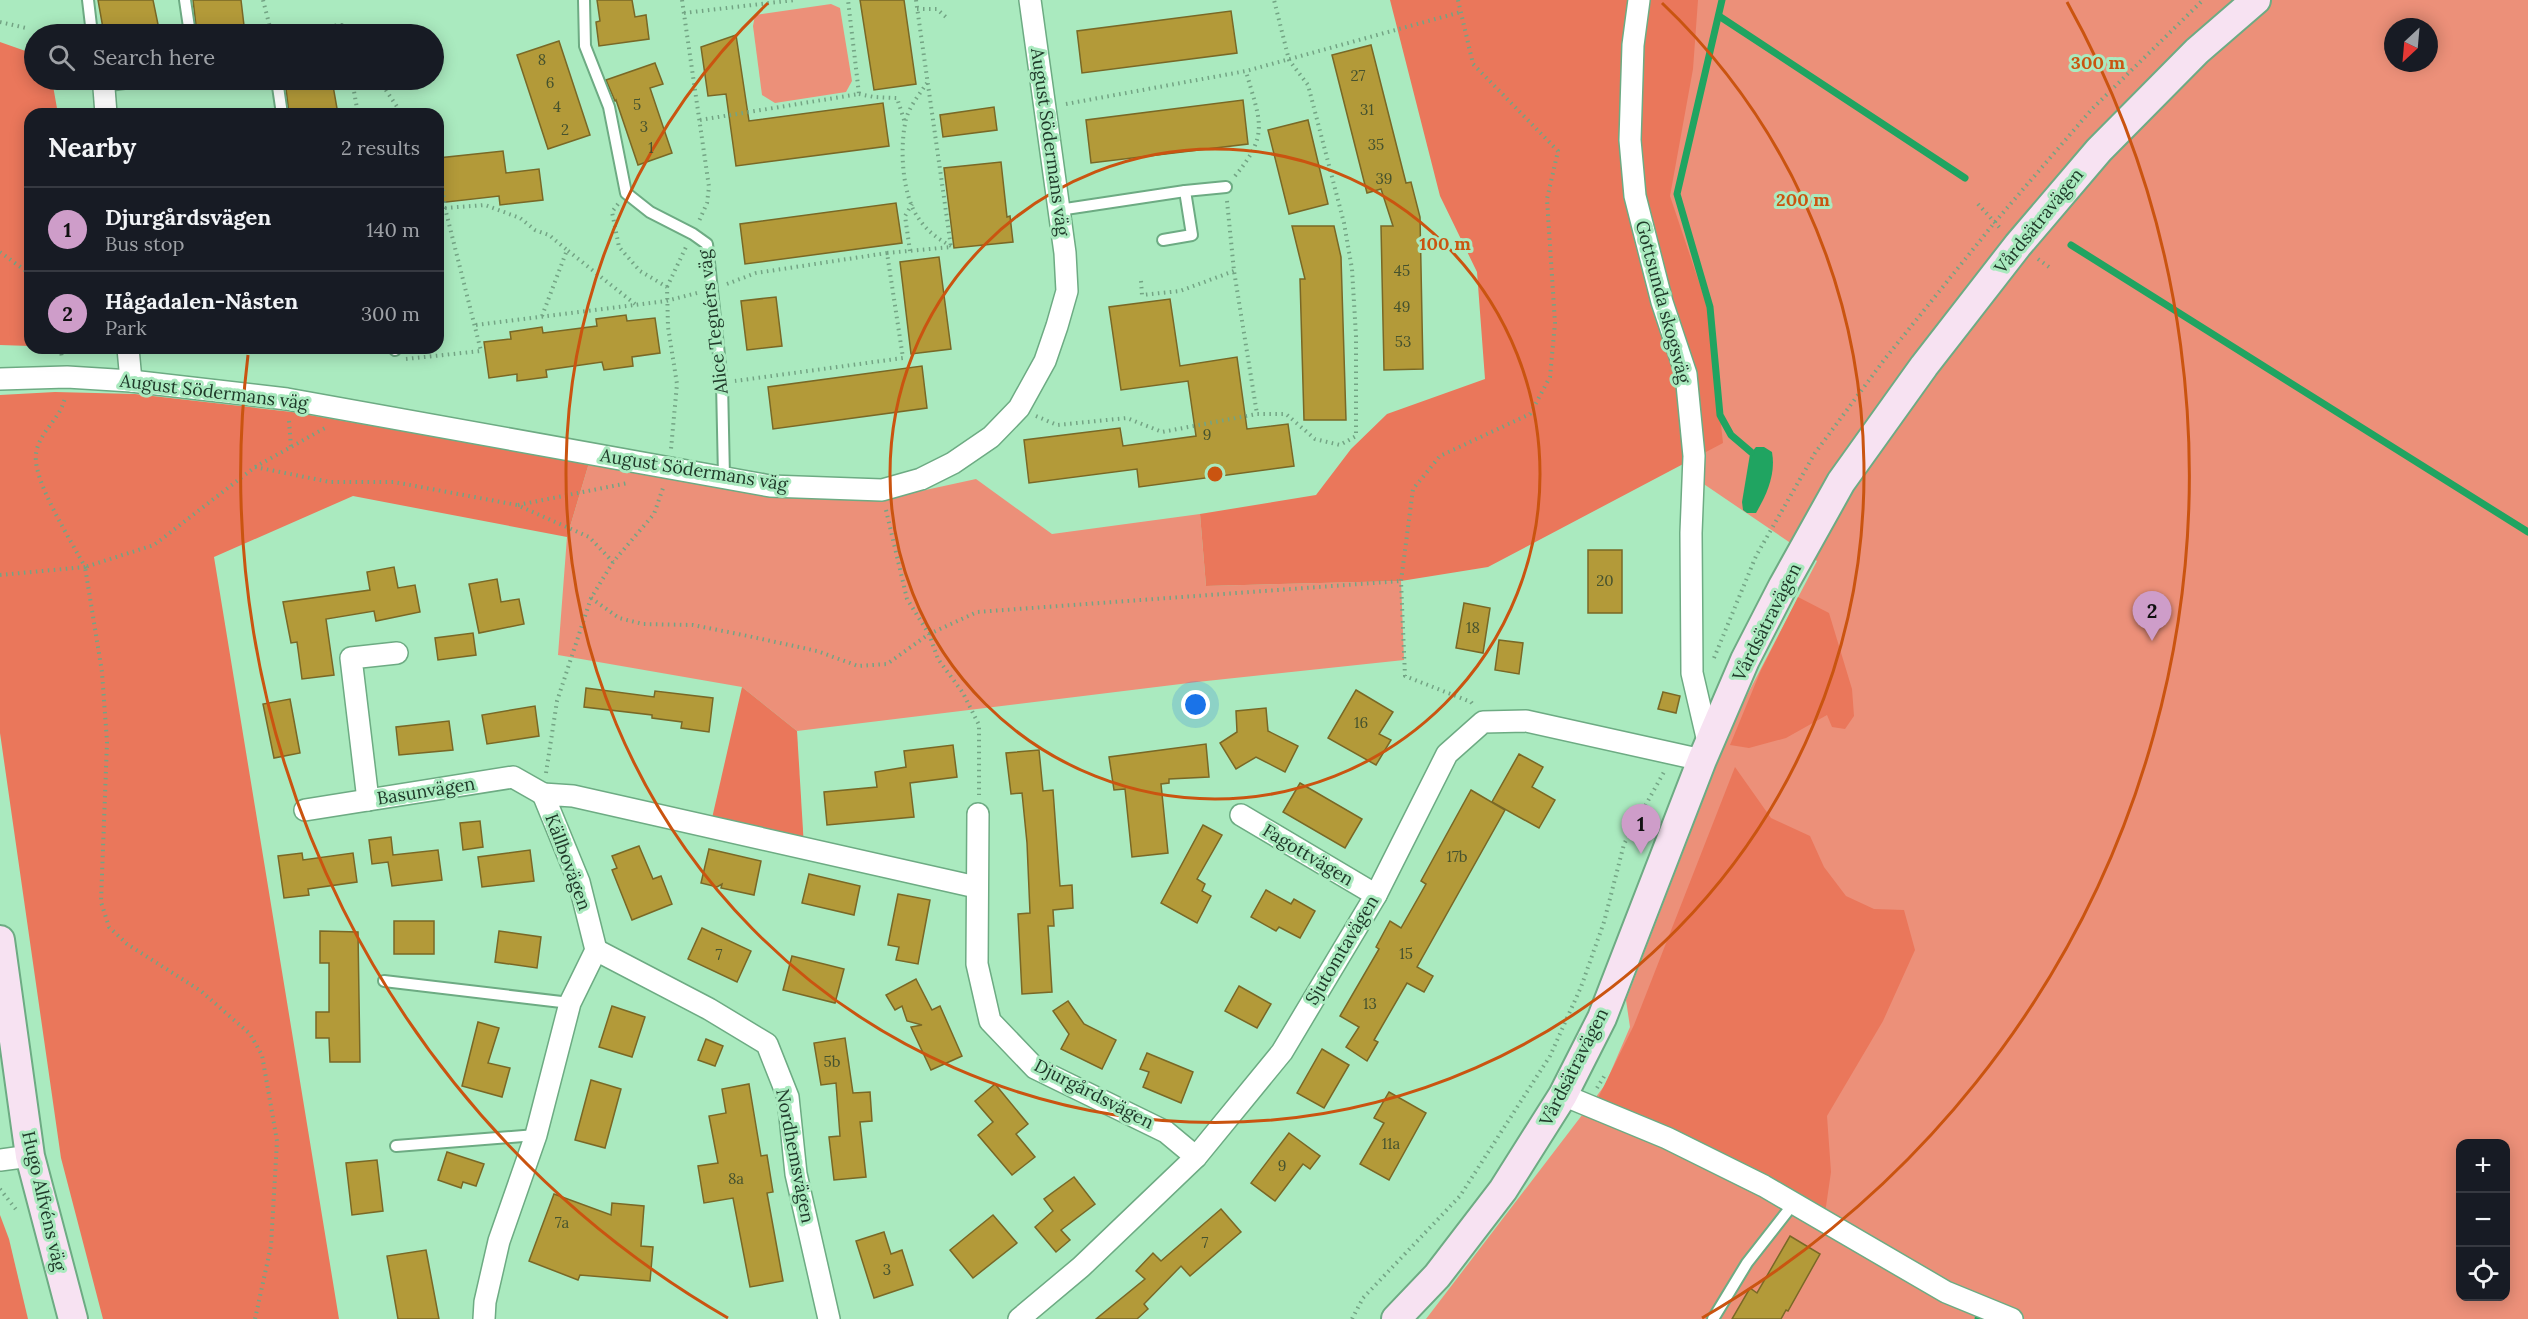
<!DOCTYPE html>
<meta charset="utf-8">
<style>
body{margin:0;font-family:Lora,serif;background:#20242c;color:#f1f3f6}
.controls{position:absolute;right:18px;bottom:18px;display:grid;overflow:hidden;border-radius:12px;box-shadow:0 3px 15px #0003}
.controls button{width:54px;height:54px;display:grid;place-items:center;padding:0;border:0;border-bottom:2px solid #363941;background:#171b24;color:#f1f3f6;font:30px sans-serif}
.compass{position:absolute;left:2384px;top:18px;width:54px;height:54px;border-radius:50%;background:#171b24;box-shadow:0 3px 15px #0003;rotate:206deg}
.you{position:absolute;left:1196px;top:705px;width:21px;height:21px;margin:-15px;border:4px solid #fff;border-radius:50%;background:#1a73e8;box-shadow:0 0 0 9px #1a73e833}
.badge{display:grid;place-items:center;width:39px;height:39px;border-radius:50%;background:#ce9dc9;color:#111;font-size:20px;font-weight:700}
.pin{position:absolute;translate:-50% -50px;filter:drop-shadow(0 2px 3px #0008)}
.pin::after{content:'';position:absolute;top:32px;width:21px;height:18px;background:inherit;clip-path:polygon(0 0,100% 0,50% 100%)}
.list{margin:0;padding:0;list-style:none}
h2{display:flex;justify-content:space-between;align-items:center;height:78px;margin:0;padding:0 24px;font-size:26px}
h2 small{font-size:20px;font-weight:400;color:#9ea1a6}
.list li{display:grid;grid-template-columns:39px 1fr auto;gap:18px;align-items:center;box-sizing:border-box;height:84px;padding:0 24px;border-top:2px solid #363941}
.list b{display:block;font-size:22px;white-space:nowrap}
.list p{margin:0;font-size:20px;white-space:nowrap;color:#9ea1a6}
.list em{font-size:20px;font-style:normal;color:#9ea1a6}
.icon{flex:none;width:33px;height:33px;fill:none;stroke:currentColor;stroke-width:2;stroke-linecap:round;stroke-linejoin:round}
.map{position:relative;flex:none;width:2528px;height:1319px;overflow:hidden}
.search{position:absolute;background:#171b24;box-shadow:0 3px 15px #0003;left:24px;top:24px;width:420px;height:66px;display:flex;align-items:center;gap:15px;box-sizing:border-box;padding:0 21px;border-radius:33px;color:#9ea1a6;font-size:22px}
.panel{position:absolute;background:#171b24;box-shadow:0 3px 15px #0003;left:24px;top:108px;width:420px;height:246px;border-radius:18px}
.map>svg:first-child{display:block}
</style>
<div class="map">
<svg width="2528" height="1319" viewBox="0 0 2528 1319">
<rect width="100%" height="100%" fill="#aaeabf"/>
<g fill="#ec9079" fill-rule="evenodd">
<path d="M1639,0H2528V1319H1426L1605,1085L1630,1027L1626,1000L1734,720L1817,561L1689,474L1634,168ZM2393,27H2429V63H2393ZM2460,1144H2506V1296H2460Z"/>
<polygon points="831,4 840,8 852,81 846,92 775,103 762,95 753,26 755,15"/>
<polygon points="589,463 777,497 875,501 976,479 1052,534 1200,514 1206,586 1401,581 1404,660 1197,682 797,731 742,687 558,655 567,537"/>
</g>
<g fill="#ea775b">
<polygon points="1390,0 1698,0 1693,69 1670,196 1709,312 1723,443 1488,567 1401,581 1206,586 1200,514 1316,495 1351,449 1387,414 1485,379 1477,272 1440,196"/>
<polygon points="0,42 34,54 34,80 52,80 58,114 30,114 30,346 0,345"/>
<polygon points="55,392 135,394 292,412 589,463 567,537 353,496 214,557 339,1319 103,1319 61,1158 0,733 0,395"/>
<polygon points="1798,597 1829,613 1852,689 1854,716 1845,729 1832,727 1827,715 1786,738 1749,748 1730,745 1761,670"/>
<polygon points="742,687 797,731 804,847 710,827"/>
<polygon points="1735,767 1771,818 1810,836 1824,867 1846,896 1874,909 1904,910 1915,950 1883,1021 1827,1116 1831,1172 1824,1220 1596,1102 1634,1025"/>
<polygon points="0,1215 9,1239 28,1319 0,1319"/>
</g>
<path fill="#20a461" d="M1756,447H1764L1772,452C1776,474 1767,494 1756,513H1747L1743,510L1742,502L1750,454Z"/>
<g fill="none" stroke-linecap="round" stroke-linejoin="round">
<g stroke="#20a461" stroke-width="7">
<polyline points="1722,0 1677,194 1710,307 1720,415 1731,435 1751,452"/>
<polyline points="1719,16 1965,178"/>
<polyline points="2071,245 2528,532"/>
<polyline points="1978,1319 1979,1319"/>
</g>
</g>
<g fill="#b39a39" stroke="#796826" stroke-width="1.5">
<polygon points="98,0 153,0 160,34 104,34"/>
<polygon points="193,0 241,0 245,34 197,34"/>
<polygon points="597,0 632,0 635,17 646,15 649,39 599,46 596,22 600,21"/>
<polygon points="860,0 904,0 916,84 874,90"/>
<polygon points="1231,11 1237,53 1082,73 1077,31"/>
<polygon points="736,35 749,121 883,103 889,146 736,166 726,94 708,96 701,47"/>
<polygon points="559,41 590,135 548,149 517,55"/>
<polygon points="1371,45 1406,183 1411,182 1420,217 1423,369 1384,370 1381,226 1393,226 1381,189 1367,193 1332,55"/>
<polygon points="655,63 663,84 650,88 672,153 638,165 616,100 615,101 606,80"/>
<polygon points="285,80 332,80 338,114 289,114"/>
<polygon points="1243,100 1248,144 1091,163 1086,120"/>
<polygon points="994,107 997,130 943,137 940,115"/>
<polygon points="1308,120 1328,204 1289,214 1268,130"/>
<polygon points="503,151 506,173 539,169 543,200 500,205 499,196 438,203 438,158"/>
<polygon points="1001,162 1007,217 1010,216 1013,242 954,248 944,168"/>
<polygon points="896,203 902,243 745,264 740,224"/>
<polygon points="1292,226 1334,226 1341,257 1346,420 1304,420 1300,279 1305,279"/>
<polygon points="939,257 951,349 911,354 900,262"/>
<polygon points="776,297 782,346 747,350 741,301"/>
<polygon points="1170,299 1180,366 1237,357 1247,429 1288,424 1294,466 1139,487 1137,469 1029,483 1024,440 1120,428 1123,446 1196,436 1188,381 1121,390 1109,307"/>
<polygon points="626,315 627,321 655,318 660,353 632,357 633,366 604,370 602,362 546,370 547,377 517,381 517,374 489,378 484,342 511,339 510,332 542,327 543,333 597,326 596,319"/>
<polygon points="922,366 927,408 773,429 768,387"/>
<rect x="1588" y="550" width="34" height="63"/>
<polygon points="394,567 398,588 415,585 420,612 376,621 374,611 326,619 334,675 302,679 297,642 291,643 283,602 370,590 367,572"/>
<polygon points="497,579 501,602 519,599 524,624 479,633 469,584"/>
<polygon points="1464,603 1490,608 1483,653 1456,648"/>
<polygon points="473,633 476,655 438,660 435,638"/>
<polygon points="1499,640 1523,643 1519,674 1495,670"/>
<polygon points="586,688 654,697 655,691 713,698 709,732 681,728 682,722 652,718 652,715 584,707"/>
<polygon points="1356,690 1393,712 1379,734 1391,740 1376,765 1328,738"/>
<polygon points="1663,692 1680,696 1676,713 1658,709"/>
<polygon points="290,699 300,753 274,758 263,704"/>
<polygon points="535,706 539,736 487,744 482,715"/>
<polygon points="1266,708 1268,731 1298,746 1285,772 1256,757 1236,769 1220,743 1237,732 1236,711"/>
<polygon points="449,721 453,750 399,755 396,727"/>
<polygon points="1206,744 1209,777 1169,779 1169,783 1161,784 1168,853 1132,857 1125,789 1114,790 1109,757"/>
<polygon points="953,745 957,777 910,783 914,817 827,825 824,792 877,787 875,772 906,767 904,751"/>
<polygon points="1039,750 1043,791 1053,790 1060,886 1072,885 1073,908 1053,910 1054,926 1048,926 1052,992 1022,994 1018,914 1030,913 1027,843 1022,793 1011,794 1006,753"/>
<polygon points="1519,754 1543,767 1532,787 1555,800 1539,828 1492,802"/>
<polygon points="1300,783 1362,819 1345,848 1283,812"/>
<polygon points="1471,790 1505,810 1417,967 1433,976 1424,992 1407,983 1374,1040 1378,1042 1367,1061 1346,1047 1359,1027 1340,1016 1379,949 1376,947 1390,921 1401,928 1426,884 1421,881"/>
<polygon points="480,821 483,847 463,850 460,823"/>
<polygon points="1203,825 1222,835 1197,879 1205,884 1202,891 1211,896 1197,923 1161,903"/>
<polygon points="391,837 393,855 438,850 442,880 392,886 388,862 372,864 369,840"/>
<polygon points="639,846 653,879 661,876 672,904 632,920 612,870 617,868 612,856"/>
<polygon points="709,849 761,861 754,895 721,888 722,884 717,887 701,883"/>
<polygon points="530,850 534,881 482,887 478,857"/>
<polygon points="302,853 303,860 353,853 357,882 308,889 309,895 284,898 278,856"/>
<polygon points="809,874 860,886 854,915 802,903"/>
<polygon points="1266,890 1291,904 1294,899 1315,911 1300,938 1279,927 1276,931 1251,917"/>
<polygon points="898,894 930,900 918,964 896,960 899,947 888,945"/>
<rect x="394" y="921" width="40" height="33"/>
<polygon points="702,928 751,951 737,982 688,959"/>
<polygon points="320,931 358,932 360,1062 330,1062 329,1038 316,1038 316,1012 329,1012 329,963 320,963"/>
<polygon points="499,931 541,937 537,968 495,962"/>
<polygon points="792,956 844,969 835,1003 783,990"/>
<polygon points="916,979 932,1010 940,1006 962,1056 931,1070 911,1027 922,1025 907,1021 902,1006 895,1010 886,995"/>
<polygon points="1239,986 1271,1004 1257,1028 1225,1011"/>
<polygon points="1068,1001 1084,1024 1116,1040 1102,1069 1061,1049 1069,1034 1053,1011"/>
<polygon points="612,1006 645,1017 632,1057 599,1047"/>
<polygon points="478,1022 499,1028 488,1063 510,1068 502,1097 462,1086"/>
<polygon points="845,1038 853,1093 870,1092 872,1121 860,1122 866,1177 834,1180 829,1137 840,1136 836,1083 821,1085 814,1043"/>
<polygon points="706,1039 723,1046 715,1066 698,1060"/>
<polygon points="1322,1049 1349,1065 1324,1108 1297,1093"/>
<polygon points="1147,1053 1193,1072 1181,1103 1143,1087 1149,1072 1140,1069"/>
<polygon points="591,1080 621,1089 605,1148 575,1140"/>
<polygon points="749,1084 761,1156 767,1155 773,1192 767,1193 783,1281 750,1287 733,1198 704,1203 698,1166 718,1163 709,1116 726,1113 722,1089"/>
<polygon points="995,1084 1028,1124 1016,1134 1035,1157 1012,1175 978,1135 993,1122 975,1101"/>
<polygon points="1389,1092 1426,1113 1389,1180 1360,1164 1384,1123 1374,1118"/>
<polygon points="1289,1133 1320,1156 1310,1169 1303,1164 1275,1201 1251,1183"/>
<polygon points="447,1152 484,1164 476,1186 463,1182 461,1188 438,1180"/>
<polygon points="377,1160 383,1211 352,1215 346,1163"/>
<polygon points="1074,1177 1095,1204 1061,1230 1070,1240 1056,1252 1035,1227 1053,1211 1044,1199"/>
<polygon points="554,1194 611,1215 612,1203 644,1206 641,1246 653,1247 650,1281 580,1275 578,1280 529,1261"/>
<polygon points="1221,1209 1241,1232 1190,1276 1181,1266 1144,1304 1148,1309 1137,1319 1096,1319 1145,1279 1136,1271 1153,1253 1161,1261"/>
<polygon points="993,1215 1017,1243 973,1278 950,1250"/>
<polygon points="884,1232 891,1254 902,1250 913,1285 874,1298 856,1241"/>
<polygon points="1790,1236 1820,1254 1788,1311 1786,1310 1781,1319 1732,1319 1750,1288 1757,1293"/>
<polygon points="426,1250 439,1319 398,1319 387,1256"/>
</g>
<g fill="none" stroke-linecap="round" stroke-linejoin="round">
<defs>
<g id="lane">
<polyline points="88,0 92,34"/>
<polyline points="185,0 190,34"/>
<polyline points="584,0 585,46 609,107 626,193 650,212 693,234 707,244 722,383 724,477"/>
<polyline points="200,80 201,82 217,80"/>
<polyline points="277,80 282,114"/>
<polyline points="103,86 146,80"/>
<polyline points="1059,210 1185,191 1226,187"/>
<polyline points="1163,240 1192,235 1185,191"/>
<polyline points="394,348 395,350"/>
<polyline points="384,981 570,1003"/>
<polyline points="396,1146 536,1135"/>
<polyline points="1713,1319 1747,1263 1794,1203"/>
</g>
<g id="street">
<polyline points="1639,0 1633,45 1630,140 1635,196 1662,302 1686,374 1694,456 1691,533 1692,673 1709,746"/>
<polyline points="104,88 106,114"/>
<polyline points="128,348 131,381"/>
<polyline points="0,379 67,377 131,381 287,399 770,486 882,490 921,479 953,463 991,437 1019,408 1045,361 1057,326 1067,291 1065,253 1030,0"/>
<polyline points="368,800 351,658 397,653"/>
<polyline points="305,810 513,777 543,794"/>
<polyline points="978,814 977,964 990,1021 1035,1068 1166,1132 1196,1157"/>
<polyline points="1241,815 1376,895"/>
<polyline points="596,950 709,1009 767,1044 788,1097 796,1174 829,1319"/>
<polyline points="1563,1095 1667,1138 1764,1186 1946,1292 2012,1319"/>
<polyline points="0,1160 30,1156"/>
<polyline points="484,1319 485,1302 499,1241 536,1135 570,1003 596,950 579,882 543,794 573,796 976,887"/>
<polyline points="1019,1319 1081,1267 1196,1157 1282,1052 1376,895 1447,754 1483,722 1526,721 1702,760"/>
</g>
<g id="secondary">
<polyline points="0,940 30,1156 73,1319"/>
<polyline points="1396,1319 1437,1276 1503,1190 1563,1095 1602,1018 1702,760 1745,660 1783,586 1841,482 1924,366 2018,245 2099,150 2197,51 2256,0"/>
</g>
</defs>
<use href="#lane" stroke="#6dab83" stroke-width="14"/>
<use href="#street" stroke="#6dab83" stroke-width="24"/>
<use href="#secondary" stroke="#6dab83" stroke-width="32"/>
<g stroke="#73a484" stroke-width="4" stroke-dasharray="1.5 4.5" stroke-linecap="butt">
<polyline points="263,0 271,31 342,25 344,34"/>
<polyline points="682,0 709,187 707,203 699,221"/>
<polyline points="916,0 951,247"/>
<polyline points="1458,0 1473,64 1558,151 1547,199 1555,323 1550,377 1530,414 1440,456 1413,489 1401,581 1405,676 1471,702 1474,706"/>
<polyline points="917,9 937,9 946,17"/>
<polyline points="684,13 795,0"/>
<polyline points="0,22 26,28"/>
<polyline points="352,80 358,114"/>
<polyline points="379,80 402,114"/>
<path d="M927,83C919,95 907,109 905,124C900,150 902,196 919,219C927,231 938,239 951,246"/>
<polyline points="859,94 874,97 897,98 905,123"/>
<polyline points="1066,104 1246,71 1461,12"/>
<polyline points="700,120 859,94 848,0"/>
<path d="M1235,176C1271,133 1259,120 1246,71"/>
<polyline points="1227,201 1234,271 1257,414"/>
<polyline points="618,204 612,212 619,247 640,271 667,287 668,327 677,384 671,449"/>
<polyline points="1978,204 2000,228"/>
<polyline points="445,208 485,205 520,218 535,230 549,235 567,250"/>
<polyline points="910,251 905,216 912,204"/>
<polyline points="0,252 30,274"/>
<polyline points="887,253 951,247"/>
<polyline points="2038,259 2049,267"/>
<polyline points="1141,281 1142,295 1180,291 1234,271"/>
<polyline points="727,284 756,273 887,253 903,358 735,381"/>
<polyline points="667,287 686,247"/>
<polyline points="542,316 567,250 635,304"/>
<polyline points="476,325 666,301 697,293"/>
<polyline points="60,348 62,357"/>
<polyline points="406,359 481,351 445,208 441,173 438,173"/>
<polyline points="1036,416 1057,425 1127,418 1162,432 1257,414 1286,414 1315,439 1340,445 1356,436 1356,336 1352,269 1344,223 1308,85 1289,60 1274,0"/>
<polyline points="289,421 291,447"/>
<polyline points="255,467 325,428"/>
<polyline points="518,505 628,483"/>
<polyline points="886,510 907,599 929,634 938,659 963,693 979,725 979,795"/>
<path d="M0,575L85,567C72,542 32,480 36,454C39,431 61,419 65,397"/>
<polyline points="591,598 619,618 643,624 693,625 748,636 817,651 858,666 887,664 929,634 977,612 1401,581"/>
<polyline points="1714,658 1756,556 1815,453 1884,360 1995,222 2092,109 2203,0"/>
<polyline points="546,773 557,701 591,598 613,562 654,514 663,488"/>
<polyline points="1597,1088 1605,1075"/>
<polyline points="0,1189 18,1212"/>
<polyline points="255,1319 271,1246 277,1141 262,1055 250,1034 201,991 127,944 109,927 101,902 107,742 102,672 85,567 154,545 255,467 330,482 394,482 517,505 589,537 613,562"/>
<polyline points="1352,1319 1363,1298 1460,1196 1550,1056 1581,987 1604,922 1624,844 1664,772"/>
</g>
<use href="#lane" stroke="#fff" stroke-width="10"/>
<use href="#street" stroke="#fff" stroke-width="21"/>
<use href="#secondary" stroke="#f7e2f2" stroke-width="28"/>
</g>
<g fill="none" stroke="#ca5410" stroke-width="3">
<circle cx="1215" cy="474" r="325"/>
<path d="M1662 3A649 649 0 1 1 768 3"/>
<path d="M728 1318A974 974 0 0 1 248 355M2067 2A974 974 0 0 1 1702 1318"/>
</g>
<g text-anchor="middle" stroke-width="6" stroke-linejoin="round" paint-order="stroke">
<g font-size="15" fill="#45522e">
<text x="542" y="65">8</text>
<text x="1358" y="81">27</text>
<text x="550" y="88">6</text>
<text x="637" y="110">5</text>
<text x="557" y="112">4</text>
<text x="1367" y="115">31</text>
<text x="644" y="132">3</text>
<text x="565" y="135">2</text>
<text x="1376" y="150">35</text>
<text x="651" y="153">1</text>
<text x="1384" y="184">39</text>
<text x="1402" y="276">45</text>
<text x="1402" y="312">49</text>
<text x="1403" y="347">53</text>
<text x="1207" y="440">9</text>
<text x="1605" y="586">20</text>
<text x="1473" y="633">18</text>
<text x="1361" y="728">16</text>
<text x="1457" y="862">17b</text>
<text x="1406" y="959">15</text>
<text x="719" y="960">7</text>
<text x="1370" y="1009">13</text>
<text x="832" y="1067">5b</text>
<text x="1391" y="1149">11a</text>
<text x="1282" y="1171">9</text>
<text x="736" y="1184">8a</text>
<text x="562" y="1228">7a</text>
<text x="1205" y="1248">7</text>
<text x="887" y="1275">3</text>
</g>
<g font-size="18" fill="#203a2a" stroke="#aaeabf">
<text transform="translate(1050 142) rotate(82)" y="6">August Södermans väg</text>
<text transform="translate(2039 221) rotate(-51)" y="6">Vårdsätravägen</text>
<text transform="translate(1663 302) rotate(75)" y="6">Gottsunda skogsväg</text>
<text transform="translate(713 322) rotate(-97)" y="6">Alice Tegnérs väg</text>
<text transform="translate(214 392) rotate(7)" y="6">August Södermans väg</text>
<text transform="translate(694 470) rotate(9)" y="6">August Södermans väg</text>
<text transform="translate(1767 622) rotate(-63)" y="6">Vårdsätravägen</text>
<text transform="translate(426 791) rotate(-9)" y="6">Basunvägen</text>
<text transform="translate(1308 855) rotate(31)" y="6">Fagottvägen</text>
<text transform="translate(568 862) rotate(70)" y="6">Källbovägen</text>
<text transform="translate(1342 950) rotate(-59)" y="6">Sjutomtavägen</text>
<text transform="translate(1574 1067) rotate(-63)" y="6">Vårdsätravägen</text>
<text transform="translate(1094 1094) rotate(27)" y="6">Djurgårdsvägen</text>
<text transform="translate(795 1156) rotate(79)" y="6">Nordhemsvägen</text>
<text transform="translate(44 1201) rotate(77)" y="6">Hugo Alfvéns väg</text>
</g>
</g>
<circle cx="1215" cy="474" r="9" fill="#ca5410" stroke="#aaeabf" stroke-width="3"/>
<g font-size="18" text-anchor="middle" font-weight="bold" fill="#ca5410" stroke="#aaeabf" stroke-width="6" stroke-linejoin="round" paint-order="stroke">
<text x="2098" y="69">300 m</text>
<text x="1803" y="206">200 m</text>
<text x="1445" y="250">100 m</text>
</g>
</svg>
<div class="controls">
<button>+</button>
<button>−</button>
<button><svg class="icon" aria-label="locate" viewBox="0 0 24 24"><circle cx="12" cy="12" r="6"/><path d="M12 2v4M12 18v4M2 12h4M18 12h4"/></svg></button>
</div>
<svg class="compass" viewBox="-18 -18 36 36"><path d="M0-13l5 13h-10z" fill="#e53935"/><path d="M0 13l5-13h-10z" fill="#9ea1a6"/></svg>
<div class="you"></div>
<div class="pin badge" style="left:1641px;top:854px">1</div>
<div class="pin badge" style="left:2152px;top:641px">2</div>
<div class="search"><svg class="icon" aria-label="search" viewBox="0 0 24 24"><circle cx="10" cy="10" r="6"/><path d="M15 15l6 6"/></svg>Search here</div>
<section class="panel">
<h2>Nearby<small>2 results</small></h2>
<ul class="list">
<li><span class="badge">1</span><div><b>Djurgårdsvägen</b><p>Bus stop</p></div><em>140 m</em></li>
<li><span class="badge">2</span><div><b>Hågadalen-Nåsten</b><p>Park</p></div><em>300 m</em></li>
</ul>
</section>
</div>
